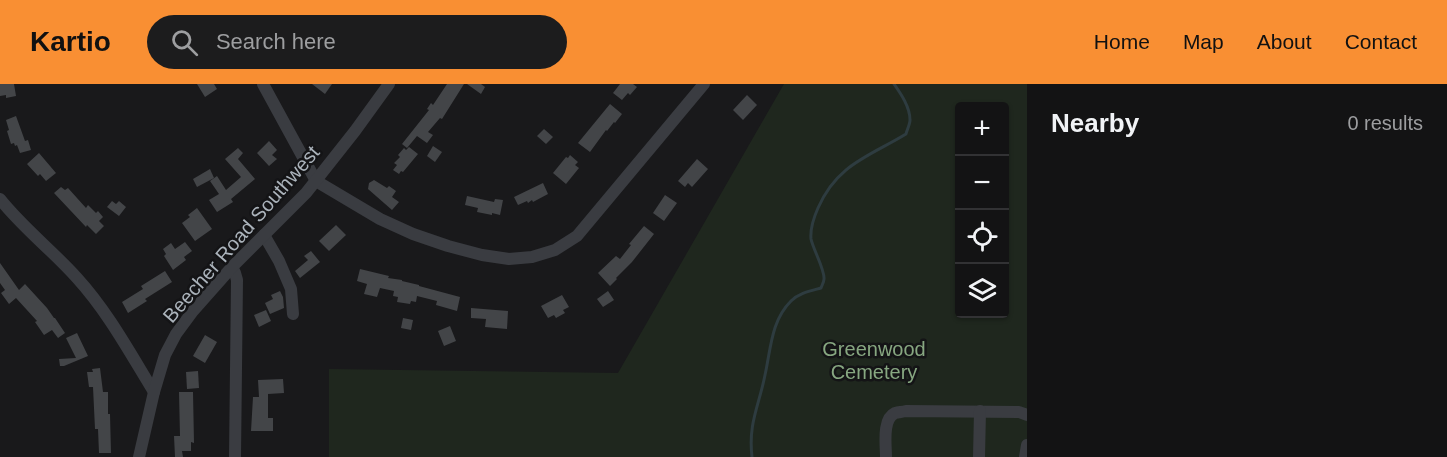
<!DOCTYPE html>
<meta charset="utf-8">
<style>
body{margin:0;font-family:Helvetica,sans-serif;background:#1c1c1d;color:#f1f3f6}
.controls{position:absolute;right:18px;top:18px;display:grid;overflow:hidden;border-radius:6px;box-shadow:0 2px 4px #0004}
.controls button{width:54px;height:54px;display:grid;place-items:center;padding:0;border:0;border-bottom:2px solid #323234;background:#131314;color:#f1f3f6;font:30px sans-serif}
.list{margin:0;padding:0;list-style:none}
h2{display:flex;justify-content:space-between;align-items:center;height:78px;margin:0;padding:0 24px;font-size:26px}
h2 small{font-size:20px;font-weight:400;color:#9d9ea0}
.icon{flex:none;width:33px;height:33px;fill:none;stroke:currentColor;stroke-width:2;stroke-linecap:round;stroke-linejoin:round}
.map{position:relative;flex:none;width:1027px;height:373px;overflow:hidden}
header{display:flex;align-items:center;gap:36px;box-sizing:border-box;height:84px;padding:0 30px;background:#f98f33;color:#111}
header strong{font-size:28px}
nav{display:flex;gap:33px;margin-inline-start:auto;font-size:21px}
.search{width:420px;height:54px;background:#1c1c1d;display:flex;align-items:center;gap:15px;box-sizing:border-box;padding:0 21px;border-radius:33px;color:#9d9ea0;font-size:22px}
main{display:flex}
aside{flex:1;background:#131314}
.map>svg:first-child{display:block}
</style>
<header>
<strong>Kartio</strong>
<div class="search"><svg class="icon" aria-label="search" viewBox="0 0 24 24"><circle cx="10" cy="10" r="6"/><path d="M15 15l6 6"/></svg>Search here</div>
<nav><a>Home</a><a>Map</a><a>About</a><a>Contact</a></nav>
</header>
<main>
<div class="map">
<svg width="1027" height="373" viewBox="0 0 1027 373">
<rect width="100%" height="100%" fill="#19191b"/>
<path fill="#1f271e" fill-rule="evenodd" d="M784,0H1027V373H329V285L618,289ZM960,22H1004V230H960Z"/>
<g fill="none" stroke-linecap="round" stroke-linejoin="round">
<path stroke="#2e3c40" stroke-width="3" d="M752,373C748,339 759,322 765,291C771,264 771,237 791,217C799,209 810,207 821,204C822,201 824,198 824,195C825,186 813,165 811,155C810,144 814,133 818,124C837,80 870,72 906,50C907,46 910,40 910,36C910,23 901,10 894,0"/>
</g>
<g fill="#434548">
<polygon points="0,0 14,0 16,12 6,14 6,11 0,12"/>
<polygon points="197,0 214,0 217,5 205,13"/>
<polygon points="312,0 332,0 325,10"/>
<polygon points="447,0 464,0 442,35 440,34 428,48 433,51 427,59 417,52 407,64 402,60 429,26 427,25 431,19 433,21"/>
<polygon points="467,0 481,0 485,3 481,10"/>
<polygon points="620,0 633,0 637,3 630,11 628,9 622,16 613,9"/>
<polygon points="747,11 757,21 743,36 733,26"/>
<polygon points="610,20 622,30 615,39 614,38 607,47 606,46 590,68 578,59"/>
<polygon points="16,32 25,57 28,56 31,66 20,69 17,61 15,62 14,59 11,60 7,47 9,46 6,36"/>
<polygon points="544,45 553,53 546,60 537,52"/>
<polygon points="269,57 277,66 272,71 277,75 269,82 257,69"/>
<polygon points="433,62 442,68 435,78 427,72"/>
<polygon points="409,63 418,70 403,88 401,87 399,90 393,86 397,81 394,79 400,73 398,71 404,64 406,66"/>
<polygon points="238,64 243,69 238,75 255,95 231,115 233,118 217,128 209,116 219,110 210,97 217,92 226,106 241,93 225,75"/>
<polygon points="39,69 56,89 46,97 40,90 38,92 27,80"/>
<polygon points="570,71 578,78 575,81 579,84 566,100 553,89 566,73 568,74"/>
<polygon points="697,75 708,85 692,103 688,99 685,103 678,97"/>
<polygon points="210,85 214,94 197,103 193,95"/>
<polygon points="374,96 387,104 389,102 396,107 392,113 399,118 392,126 368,105 369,99"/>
<polygon points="543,99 548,110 533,118 532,116 528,119 527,117 518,121 514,113"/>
<polygon points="61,103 65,106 68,104 86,124 88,121 96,129 98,127 103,133 99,137 104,142 96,150 87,141 86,143 54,109"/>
<polygon points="665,111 677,119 664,137 653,129"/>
<polygon points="467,112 494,118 495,115 503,116 500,131 492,129 492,131 477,128 478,124 465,121"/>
<polygon points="112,117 116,120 119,117 126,123 119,132 107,123"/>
<polygon points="197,124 212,145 195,157 182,139 190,133 188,131"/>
<polygon points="336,141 346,151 329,167 319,157"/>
<polygon points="644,142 654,150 632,178 616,194 617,195 610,202 598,189 616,172 620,175 631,161 629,160"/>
<polygon points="185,158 192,167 184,173 186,176 173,186 164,172 166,170 163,165 171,159 175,165"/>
<polygon points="311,167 320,178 300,194 295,187 308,176 304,172"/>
<polygon points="0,179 19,206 25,200 47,224 54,234 55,234 65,249 58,254 52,246 44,251 35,238 37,237 16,214 9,220 1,209 5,206 0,199"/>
<polygon points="360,185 389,192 388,194 402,196 402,197 419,201 419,202 460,213 457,227 436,221 437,217 417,212 416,218 411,217 410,220 397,218 398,213 393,212 394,207 380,204 377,213 364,210 367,200 357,197"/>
<polygon points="165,187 172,198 145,215 147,217 128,229 122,218 143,205 141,202"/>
<polygon points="280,207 283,213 284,224 270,230 265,219 273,215 271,211"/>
<polygon points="608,207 614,216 603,223 597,215"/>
<polygon points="562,211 569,223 563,226 565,229 556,234 554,231 548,234 541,222"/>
<polygon points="471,224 508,227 507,245 485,243 486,235 471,234"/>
<polygon points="266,226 271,237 259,243 254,231"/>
<polygon points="403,234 413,236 411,246 401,244"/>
<polygon points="450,242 456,257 444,262 438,247"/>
<polygon points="77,249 88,272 64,282 60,282 59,275 76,274 66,254"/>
<polygon points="205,251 217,258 205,279 193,272"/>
<polygon points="100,284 103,308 108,308 108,330 110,330 111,369 99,369 98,345 95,345 93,303 89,303 87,288 93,288 92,285"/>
<polygon points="198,287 199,304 187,305 186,288"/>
<polygon points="283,295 284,309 268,310 268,334 273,334 273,347 251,347 253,313 259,313 258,296"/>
<polygon points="179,308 193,308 194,359 191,358 191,367 182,367 183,373 175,373 174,352 180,352"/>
</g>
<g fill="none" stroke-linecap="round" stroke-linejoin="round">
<g stroke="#3a3c41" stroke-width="12">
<polyline points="263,0 316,97 380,135 413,150 448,162 482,171 509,175 532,173 555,166 577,152 704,0"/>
<path d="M0,115C23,144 53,167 77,194C108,228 130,269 154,308"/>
<polyline points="264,151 279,177 291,205 293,230"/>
<polyline points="232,183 235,189 237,196 235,373"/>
<polyline points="139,373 154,308 165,271 176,250 193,227 232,183 306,109 355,47 389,0"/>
<path d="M886,373C886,361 882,335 895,329C899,328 902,328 906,327L1019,328L1027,331"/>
<polyline points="979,373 980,327"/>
<polyline points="1025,373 1027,361"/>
</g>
</g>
<g text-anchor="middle" stroke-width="5" stroke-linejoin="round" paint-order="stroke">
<g font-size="20" fill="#abb3bb" stroke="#141416">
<text transform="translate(241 150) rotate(-49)" y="7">Beecher Road Southwest</text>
</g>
<g font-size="20" fill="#87a781" stroke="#141416">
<text x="874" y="272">Greenwood<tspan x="874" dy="23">Cemetery</tspan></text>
</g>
</g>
</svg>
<div class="controls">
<button>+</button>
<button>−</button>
<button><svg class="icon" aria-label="locate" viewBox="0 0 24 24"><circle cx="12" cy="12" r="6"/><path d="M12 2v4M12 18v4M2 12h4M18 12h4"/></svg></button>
<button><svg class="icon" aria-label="layers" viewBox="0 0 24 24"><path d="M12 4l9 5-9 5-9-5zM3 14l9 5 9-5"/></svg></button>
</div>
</div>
<aside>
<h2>Nearby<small>0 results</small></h2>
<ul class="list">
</ul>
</aside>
</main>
